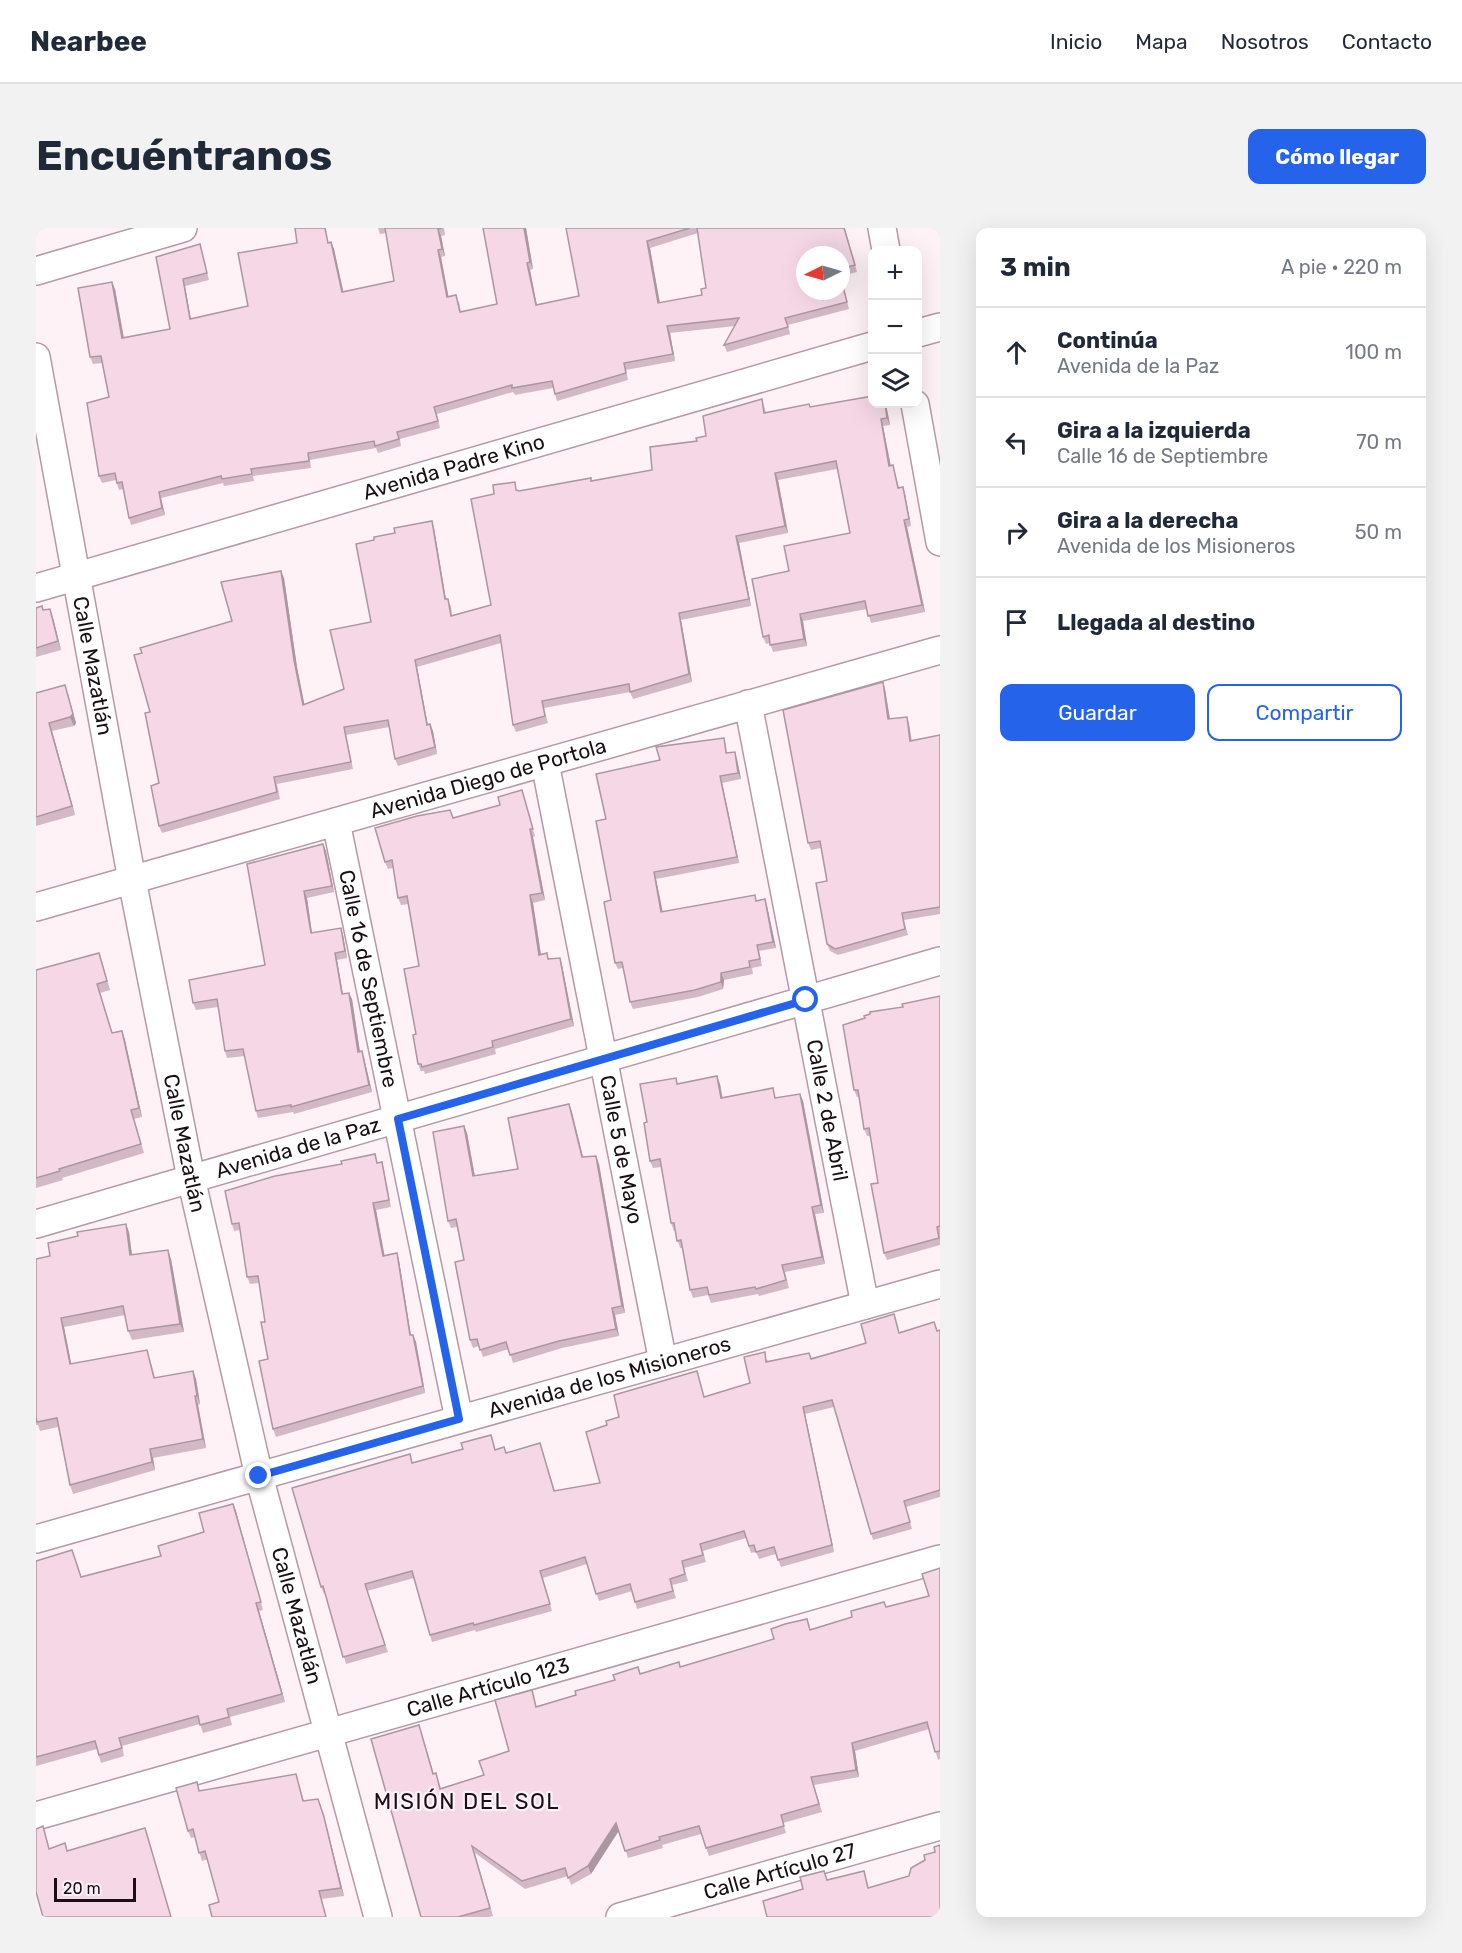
<!DOCTYPE html>
<html lang="es">
<meta charset="utf-8">
<style>
body{margin:0;font-family:Rubik,sans-serif;background:#f2f2f3;color:#1f2937}
.controls{position:absolute;right:18px;top:18px;display:grid;overflow:hidden;border-radius:12px;box-shadow:0 6px 24px #0002}
.controls button{width:54px;height:54px;display:grid;place-items:center;padding:0;border:0;border-bottom:2px solid #e0e1e3;background:#fff;color:#1f2937;font:30px sans-serif}
.compass{position:absolute;left:760px;top:18px;width:54px;height:54px;border-radius:50%;background:#fff;box-shadow:0 6px 24px #0002;rotate:265deg}
.scale{position:absolute;left:18px;bottom:15px;width:82px;box-sizing:border-box;padding-left:6px;border:3px solid #190f14;border-top:0;font-size:16px;line-height:21px;white-space:nowrap;color:#190f14;-webkit-text-stroke:4px #fef2f7;paint-order:stroke}
.stop{position:absolute;width:18px;height:18px;margin:-14px;border:4px solid #2563eb;border-radius:50%;background:#fff}
.stop.end{background:#2563eb;border-color:#fff;box-shadow:0 2px 6px #0008}
.list{margin:0;padding:0;list-style:none}
h2{display:flex;justify-content:space-between;align-items:center;height:78px;margin:0;padding:0 24px;font-size:26px}
h2 small{font-size:20px;font-weight:400;color:#747a83}
.list li{display:grid;grid-template-columns:39px 1fr auto;gap:18px;align-items:center;box-sizing:border-box;height:90px;padding:0 24px;border-top:2px solid #e0e1e3}
.list b{display:block;font-size:22px;white-space:nowrap}
.list p{margin:0;font-size:20px;white-space:nowrap;color:#747a83}
.list em{font-size:20px;font-style:normal;color:#747a83}
.actions{display:flex;gap:12px;padding:18px 24px}
.actions a{flex:1;padding:14px 0;border:2px solid #2563eb;border-radius:12px;text-align:center;font-size:21px;color:#2563eb}
.actions .main{background:#2563eb;color:#fff}
.icon{flex:none;width:33px;height:33px;fill:none;stroke:currentColor;stroke-width:2;stroke-linecap:round;stroke-linejoin:round}
.map{position:relative;flex:none;width:904px;height:1689px;overflow:hidden;border-radius:12px}
header{display:flex;align-items:center;gap:36px;box-sizing:border-box;height:84px;padding:0 30px;background:#fff;border-bottom:2px solid #e0e1e3}
header strong{font-size:28px}
nav{display:flex;gap:33px;margin-inline-start:auto;font-size:21px}
.intro{display:flex;align-items:center;justify-content:space-between;box-sizing:border-box;height:144px;padding:0 36px}
h1{margin:0;font-size:42px}
.button{padding:15px 27px;border-radius:12px;background:#2563eb;color:#fff;font-size:21px;font-weight:700}
main{display:flex;gap:36px;padding:0 36px}
aside{flex:1;background:#fff;border-radius:12px;box-shadow:0 6px 24px #0002}
.map>svg:first-child{display:block}
</style>
<header>
<strong>Nearbee</strong>
<nav><a>Inicio</a><a>Mapa</a><a>Nosotros</a><a>Contacto</a></nav>
</header>
<div class="intro"><h1>Encuéntranos</h1><a class="button">Cómo llegar</a></div>
<main>
<div class="map">
<svg width="904" height="1689" viewBox="0 0 904 1689">
<rect width="100%" height="100%" fill="#fef2f7"/>
<g fill="none" stroke-linecap="round" stroke-linejoin="round">
<defs>
<g id="street">
<polyline points="846,0 850,22"/>
<polyline points="0,43 147,0"/>
<polyline points="882,105 904,99"/>
<path id="s1" d="M0,129L96,652L155,950L223,1248L342,1689"/>
<polyline points="879,176 904,314"/>
<path id="s2" d="M0,360L836,118"/>
<path id="s3" d="M712,476L829,1077"/>
<path id="s4" d="M509,535L627,1134"/>
<path id="s5" d="M300,594L423,1191"/>
<path id="s6" d="M0,679L904,422"/>
<path id="s7" d="M0,996L904,733"/>
<path id="s8" d="M0,1311L904,1056"/>
<path id="s9" d="M0,1588L904,1331"/>
<path id="s10" d="M584,1689L904,1598"/>
</g>
</defs>
<use href="#street" stroke="#b599a6" stroke-width="30"/>
<use href="#street" stroke="#fff" stroke-width="27"/>
</g>
<g fill="#d3b9c5" fill-rule="evenodd">
<path d="M342,0H408L409,7L405,8L409,28L405,29L412,69L423,74L425,84L461,76L490,0L497,41L494,42L501,77L543,68L530,0H809L821,44L805,48L813,81L752,97L754,106L691,124L688,117L699,98L634,105L639,133L590,142L592,152L521,173L517,160L479,167L477,164L401,186L404,200L364,211L365,218L342,225L340,220L274,232L275,240L217,248L218,253L188,258L187,255L125,270L129,287L95,297L93,290L87,261L83,262L80,252L66,255L63,248L73,169L66,135L57,136L54,129L79,61L88,110L134,101L120,29L164,16L173,52L149,58L155,91L212,78L293,15L295,14L298,21L307,64L358,53L350,5L344,6ZM662,5L670,60L666,67L624,75L614,20ZM769,27H805V63Z"/>
<polygon points="726,171 730,185 774,179 850,176 854,197 847,198 855,238 857,237 863,260 869,266 875,298 871,299 889,384 835,395 831,381 767,393 771,418 737,424 734,415 730,416 727,409 753,343 814,305 801,241 742,252 752,305 703,315 715,378 645,392 656,454 597,471 594,464 508,480 512,495 480,504 477,497 465,415 381,439 392,497 394,496 397,503 401,526 362,538 359,531 353,499 310,507 317,541 241,556 244,571 126,605 123,598 123,555 114,484 196,393 248,350 261,439 268,476 308,461 335,394 398,300 410,371 415,378 416,387 455,377 482,261 482,263 556,253 616,242"/>
<polygon points="0,380 7,382 17,390 25,422 0,429"/>
<polygon points="849,461 854,491 873,496 876,513 904,507 904,686 868,692 872,707 802,727 794,723 791,716 791,653 785,620 775,622 772,615"/>
<polygon points="0,465 32,466 40,495 38,498 16,503 39,587 0,598"/>
<polygon points="688,510 690,517 691,525 701,531 705,551 686,555 703,635 620,651 627,684 729,671 731,678 740,720 723,723 726,738 716,740 717,746 688,752 687,761 662,769 597,781 594,774 587,740 582,741 579,735 575,672 570,591 624,532"/>
<polygon points="486,562 499,608 497,609 509,672 497,675 505,726 526,737 538,798 459,821 460,826 389,846 388,843 385,843 382,836 380,806 383,738 373,676 365,677 362,670 357,640 352,641 349,634 417,590 464,577"/>
<polygon points="290,623 298,664 271,670 276,705 307,707 311,730 301,732 307,766 316,771 324,824 328,830 336,864 258,886 257,884 222,890 220,883 209,828 191,830 189,823 182,779 160,782 157,775 229,737"/>
<polygon points="66,733 74,762 64,765 76,805 86,803 89,812 106,889 98,891 108,925 26,950 27,952 0,960 0,742"/>
<polygon points="904,768 904,1017 851,1032 848,1025 842,955 834,908 831,908 828,901 823,869 821,869 818,862 867,779"/>
<polygon points="642,855 684,856 686,870 740,870 764,866 767,873 788,985 779,986 789,1036 749,1044 753,1060 723,1068 722,1066 675,1075 672,1067 657,1070 654,1062 647,1020 644,1020 639,1003 638,1003 635,995 625,939 617,940 614,933"/>
<polygon points="533,876 547,929 563,936 589,1085 579,1087 583,1108 526,1120 477,1135 473,1121 447,1129 443,1118 437,1120 434,1112 428,1032 421,999 415,1000 412,993 428,898 431,905 439,948 482,941"/>
<polygon points="346,934 348,942 355,979 340,982 348,1027 363,1032 375,1107 377,1107 380,1114 389,1165 240,1209 237,1201 229,1094 223,1055 214,1056 211,1049 204,1002 198,1003 196,996 342,935"/>
<polygon points="93,1004 96,1027 135,1031 148,1104 96,1112 92,1103 89,1087 28,1099 35,1136 114,1131 119,1150 157,1143 160,1151 164,1176 162,1177 170,1220 117,1230 119,1242 37,1266 34,1257 22,1199 4,1203 2,1197 0,1197 0,1146 14,1028"/>
<polygon points="858,1086 863,1104 904,1102 904,1269 870,1279 876,1301 837,1312 798,1179 769,1186 798,1324 745,1339 740,1326 723,1331 720,1324 715,1325 710,1310 667,1323 670,1334 648,1340 652,1353 636,1357 640,1370 601,1381 596,1363 563,1373 551,1336 507,1350 516,1383 440,1404 439,1402 396,1414 378,1350 331,1363 352,1424 310,1436 289,1365 288,1366 285,1359 377,1235 457,1214 459,1222 470,1225 504,1215 519,1263 564,1255 571,1197 583,1189 663,1150 668,1169 714,1155 731,1131 732,1133 773,1125 775,1130 830,1115"/>
<polygon points="197,1276 227,1382 223,1383 249,1474 194,1489 196,1497 167,1505 164,1496 86,1518 88,1528 65,1535 61,1521 0,1538 0,1333 45,1349 125,1328 168,1304"/>
<polygon points="904,1340 904,1531 902,1532 893,1501 819,1523 823,1549 778,1557 786,1584 747,1595 750,1605 673,1628 665,1606 626,1617 627,1620 592,1630 583,1603 555,1646 535,1657 532,1648 489,1661 439,1625 457,1688 453,1689 385,1689 383,1497 398,1546 402,1552 405,1560 448,1547 473,1523 501,1478 540,1467 604,1445 645,1439 850,1379 893,1368"/>
<polygon points="262,1553 268,1573 290,1596 308,1668 286,1671 183,1674 172,1631 166,1633 159,1609 155,1610 152,1603 164,1563"/>
</g>
<g fill="#ac96a0">
<polygon points="488,0 490,0 497,41 494,34"/>
<polygon points="402,1 405,8 409,28 406,21"/>
<polygon points="611,13 614,20 625,82 622,75"/>
<polygon points="295,14 298,21 309,71 306,64"/>
<polygon points="402,22 405,29 414,76 411,69"/>
<polygon points="491,35 494,42 502,84 500,77"/>
<polygon points="147,51 149,58 156,98 154,91"/>
<polygon points="76,54 79,61 89,117 86,110"/>
<polygon points="631,98 634,105 639,133 637,126"/>
<polygon points="849,176 850,176 854,197 851,190"/>
<polygon points="845,191 847,198 856,245 853,238"/>
<polygon points="739,245 742,252 752,305 749,298"/>
<polygon points="867,259 869,266 875,298 873,291"/>
<polygon points="123,264 125,270 129,287 126,280"/>
<polygon points="868,292 871,299 889,384 886,377"/>
<polygon points="396,293 398,300 411,378 409,371"/>
<polygon points="700,308 703,315 715,378 713,371"/>
<polygon points="245,343 248,350 261,439 270,484 267,477 258,432"/>
<polygon points="14,381 17,390 25,422 22,413"/>
<polygon points="643,385 645,392 656,454 653,446"/>
<polygon points="764,386 767,393 771,418 768,411"/>
<polygon points="379,432 381,439 393,504 391,497"/>
<polygon points="847,454 849,461 855,498 852,491"/>
<polygon points="29,457 40,495 38,498 34,489"/>
<polygon points="871,489 873,496 876,520 874,513"/>
<polygon points="13,495 16,503 39,587 36,578"/>
<polygon points="394,496 397,503 401,526 399,519"/>
<polygon points="699,524 701,531 705,551 702,545"/>
<polygon points="684,548 686,555 703,635 701,629"/>
<polygon points="494,601 497,609 509,672 506,665"/>
<polygon points="287,616 290,623 298,664 296,658"/>
<polygon points="618,644 620,651 628,691 625,684"/>
<polygon points="268,663 271,670 277,712 275,705"/>
<polygon points="494,667 497,675 506,734 503,727"/>
<polygon points="729,671 731,678 740,720 737,714"/>
<polygon points="305,700 307,707 311,730 309,723"/>
<polygon points="299,725 301,732 308,773 306,766"/>
<polygon points="524,730 526,737 538,798 535,791"/>
<polygon points="685,745 688,752 687,761 685,754"/>
<polygon points="313,765 316,771 325,831 322,824"/>
<polygon points="86,803 89,812 106,889 103,880"/>
<polygon points="326,823 328,830 336,864 333,857"/>
<polygon points="681,848 684,856 688,877 685,870"/>
<polygon points="764,866 767,873 788,985 785,977"/>
<polygon points="533,876 536,884 549,937 546,929"/>
<polygon points="428,898 431,905 440,955 437,948"/>
<polygon points="560,928 563,936 589,1085 586,1078"/>
<polygon points="337,975 340,982 350,1035 347,1028"/>
<polygon points="776,979 779,986 789,1036 786,1029"/>
<polygon points="90,996 93,1004 97,1036 94,1027"/>
<polygon points="132,1022 135,1031 148,1104 144,1096"/>
<polygon points="361,1025 363,1032 376,1115 374,1107"/>
<polygon points="576,1080 579,1087 583,1108 580,1101"/>
<polygon points="25,1090 28,1099 37,1144 34,1136"/>
<polygon points="377,1107 380,1114 389,1165 387,1158"/>
<polygon points="157,1143 160,1151 164,1176 161,1168"/>
<polygon points="159,1168 162,1177 170,1220 167,1211"/>
<polygon points="767,1179 769,1186 798,1324 796,1317"/>
<polygon points="114,1221 117,1230 119,1242 116,1234"/>
<polygon points="197,1276 200,1283 227,1382 225,1374"/>
<polygon points="220,1375 223,1383 249,1474 246,1466"/>
<polygon points="816,1515 819,1523 823,1549 820,1542"/>
<polygon points="282,1571 290,1596 308,1668 305,1660"/>
<polygon points="580,1595 583,1602 555,1646 552,1638"/>
</g>
<g fill="#f5d7e5" stroke="#ac96a0" stroke-width="1.5">
<polygon points="259,0 289,0 292,15 295,14 306,64 358,53 349,0 406,0 402,1 406,21 402,22 411,69 420,67 424,84 461,76 447,0 488,0 494,34 491,35 500,77 543,68 530,0 654,0 611,13 622,75 666,67 665,61 670,60 661,0 808,0 819,37 805,41 805,27 769,27 769,63 805,63 805,51 811,74 749,90 752,99 688,117 703,90 631,98 637,126 588,135 590,145 519,166 516,153 476,160 476,157 398,179 402,193 361,204 363,211 339,218 338,213 272,225 273,233 215,241 216,246 186,251 185,248 123,264 126,280 93,290 86,254 81,255 79,245 63,248 51,175 73,169 65,128 54,129 42,60 76,54 86,110 134,101 120,29 164,16 171,45 147,51 154,91 212,78 202,25 261,15"/>
<polygon points="837,168 837,176 849,176 851,190 845,191 853,238 857,237 862,260 867,259 873,291 868,292 886,377 832,388 829,373 764,386 768,411 734,417 733,407 727,409 716,351 753,343 748,318 814,305 800,233 739,245 749,298 700,308 713,371 643,385 653,446 594,464 593,456 506,473 509,488 477,497 464,407 379,432 391,497 394,496 399,519 359,531 352,492 308,499 315,534 238,549 241,564 123,598 115,558 123,555 109,485 114,484 98,427 106,425 104,420 196,393 185,354 245,343 258,432 267,477 308,461 294,402 335,394 320,316 338,312 338,309 359,305 358,300 396,293 409,371 412,371 415,388 455,377 435,271 458,266 457,257 479,254 480,262 483,263 555,250 555,253 616,242 614,219 661,213 660,210 670,208 667,188 726,171 728,185 773,176 774,179"/>
<polygon points="6,378 7,382 14,381 22,413 0,420 0,380"/>
<polygon points="847,454 852,491 871,489 874,513 904,507 904,679 866,685 869,701 799,721 791,716 780,655 791,653 784,613 772,615 747,482"/>
<polygon points="29,457 37,486 34,489 13,495 36,578 0,589 0,465"/>
<polygon points="688,510 690,525 699,524 702,545 684,548 701,629 618,644 625,684 719,667 720,673 729,671 737,714 721,717 724,731 713,733 714,739 685,745 685,754 659,762 594,774 586,734 579,735 568,674 575,672 560,593 570,591 560,546 624,532 620,519"/>
<polygon points="486,562 497,601 494,601 506,665 494,667 503,727 511,725 512,731 524,730 535,791 456,813 457,819 386,839 385,836 382,836 377,807 380,806 368,741 383,738 371,668 362,670 356,632 349,634 339,600 381,588 414,582 417,590 464,577 462,569"/>
<polygon points="287,616 296,658 268,663 275,705 305,700 309,723 299,725 306,766 313,765 322,824 326,823 333,857 255,879 255,877 220,883 207,821 189,823 181,771 157,775 153,752 229,737 211,636"/>
<polygon points="63,725 71,753 61,756 76,805 86,803 103,880 95,882 105,916 23,941 24,943 0,950 0,742"/>
<polygon points="904,768 904,998 901,999 903,1010 848,1025 835,956 842,955 833,900 828,901 822,862 818,862 807,797 829,790 828,788 834,786 834,784 867,779 866,776"/>
<polygon points="681,848 685,870 737,860 739,870 764,866 785,977 776,979 786,1029 746,1037 750,1052 720,1061 719,1059 673,1067 671,1059 654,1062 645,1012 641,1013 638,995 635,995 624,931 614,933 608,895 611,894 604,856 640,850 641,856"/>
<polygon points="533,876 546,929 560,928 586,1078 576,1080 580,1101 523,1113 474,1127 470,1114 444,1122 441,1111 434,1112 419,1034 428,1032 420,991 412,993 397,904 428,898 437,948 482,941 472,890"/>
<polygon points="339,926 341,935 346,934 353,972 337,975 347,1028 361,1025 374,1107 377,1107 387,1158 237,1201 223,1133 232,1131 225,1094 229,1094 222,1048 211,1049 203,995 196,996 189,963 239,948 306,936 305,933"/>
<polygon points="90,996 94,1027 132,1022 144,1096 92,1103 87,1078 25,1090 34,1136 111,1122 118,1150 157,1143 161,1168 159,1168 167,1211 114,1221 116,1234 34,1257 21,1190 1,1194 0,1189 0,1031 14,1028 12,1015 42,1008 41,1004"/>
<polygon points="858,1086 863,1105 898,1094 901,1103 904,1102 904,1262 868,1273 874,1294 835,1306 796,1172 767,1179 796,1317 742,1332 738,1319 720,1324 718,1317 713,1318 708,1303 664,1316 667,1327 646,1333 649,1346 634,1351 637,1363 599,1374 594,1356 560,1366 549,1329 504,1343 514,1376 438,1397 437,1395 394,1407 376,1343 329,1356 349,1417 307,1429 287,1358 285,1359 256,1260 374,1226 376,1235 427,1221 425,1215 455,1207 459,1222 468,1219 470,1225 504,1215 518,1263 564,1255 550,1204 571,1197 570,1193 583,1189 578,1167 661,1143 668,1169 714,1155 708,1129 729,1124 730,1134 773,1125 775,1131 810,1121 830,1115 825,1096"/>
<polygon points="197,1276 225,1374 220,1375 246,1466 191,1481 193,1489 164,1497 162,1488 83,1510 86,1520 63,1527 59,1513 0,1529 0,1333 36,1322 45,1349 125,1328 122,1318 168,1304 163,1285"/>
<polygon points="904,1340 904,1523 899,1524 891,1494 816,1515 820,1542 775,1549 783,1576 745,1587 748,1598 670,1620 663,1598 623,1609 624,1612 589,1623 580,1595 552,1638 532,1650 529,1640 486,1653 436,1618 454,1680 422,1689 385,1689 335,1511 383,1497 397,1546 400,1545 404,1561 448,1547 443,1533 473,1523 459,1472 496,1462 500,1479 540,1467 539,1463 579,1452 577,1447 602,1439 604,1446 643,1434 644,1439 738,1411 735,1401 749,1396 771,1391 774,1402 816,1389 815,1383 848,1374 850,1379 893,1368 886,1346"/>
<polygon points="260,1546 267,1573 282,1571 288,1589 305,1660 283,1663 290,1689 176,1689 173,1677 183,1674 169,1623 163,1625 157,1601 152,1603 140,1560 161,1554 163,1563"/>
<polygon points="7,1598 13,1621 29,1615 31,1623 109,1600 135,1689 7,1689 0,1664 0,1601"/>
<polygon points="904,1617 904,1689 731,1689 727,1673 767,1661 764,1649 788,1643 791,1652 828,1643 832,1660 873,1648 875,1640 889,1632 888,1627 899,1624 898,1619"/>
</g>
<g fill="none" stroke-linecap="round" stroke-linejoin="round">
<polyline stroke="#2563eb" stroke-width="8" points="223,1248 423,1191 362,891 770,772"/>
</g>
<g text-anchor="middle" stroke-width="4.5" stroke-linejoin="round" paint-order="stroke">
<g font-size="21" fill="#190f14" stroke="#fef2f7">
<text dy="7" stroke="none"><textPath href="#s2" startOffset="435">Avenida Padre Kino</textPath></text>
<text dy="7" stroke="none"><textPath href="#s1" startOffset="314">Calle Mazatlán</textPath></text>
<text dy="7" stroke="none"><textPath href="#s6" startOffset="470">Avenida Diego de Portola</textPath></text>
<text dy="7" stroke="none"><textPath href="#s5" startOffset="160">Calle 16 de Septiembre</textPath></text>
<text dy="7" stroke="none"><textPath href="#s3" startOffset="414">Calle 2 de Abril</textPath></text>
<text dy="7" stroke="none"><textPath href="#s1" startOffset="800">Calle Mazatlán</textPath></text>
<text dy="7" stroke="none"><textPath href="#s7" startOffset="273">Avenida de la Paz</textPath></text>
<text dy="7" stroke="none"><textPath href="#s4" startOffset="394">Calle 5 de Mayo</textPath></text>
<text dy="7" stroke="none"><textPath href="#s8" startOffset="596">Avenida de los Misioneros</textPath></text>
<text dy="7" stroke="none"><textPath href="#s1" startOffset="1286">Calle Mazatlán</textPath></text>
<text dy="7" stroke="none"><textPath href="#s9" startOffset="470">Calle Artículo 123</textPath></text>
<text dy="7" stroke="none"><textPath href="#s10" startOffset="166">Calle Artículo 27</textPath></text>
</g>
<g font-size="22" letter-spacing="1.5" fill="#190f14" stroke="#fef2f7">
<text x="431" y="1581">MISIÓN DEL SOL</text>
</g>
</g>
</svg>
<div class="controls">
<button>+</button>
<button>−</button>
<button><svg class="icon" aria-label="layers" viewBox="0 0 24 24"><path d="M12 4l9 5-9 5-9-5zM3 14l9 5 9-5"/></svg></button>
</div>
<svg class="compass" viewBox="-18 -18 36 36"><path d="M0-13l5 13h-10z" fill="#e53935"/><path d="M0 13l5-13h-10z" fill="#747a83"/></svg>
<div class="scale">20 m</div>
<div class="stop" style="left:770px;top:772px"></div>
<div class="stop end" style="left:223px;top:1248px"></div>
</div>
<aside>
<h2>3 min<small>A pie · 220 m</small></h2>
<ul class="list">
<li><svg class="icon" aria-label="ahead" viewBox="0 0 24 24"><path d="M12 20V5M6 11l6-6 6 6"/></svg><div><b>Continúa</b><p>Avenida de la Paz</p></div><em>100 m</em></li>
<li><svg class="icon" aria-label="left" viewBox="0 0 24 24"><path d="M17 20v-9H6M10 6l-5 5 5 5"/></svg><div><b>Gira a la izquierda</b><p>Calle 16 de Septiembre</p></div><em>70 m</em></li>
<li><svg class="icon" aria-label="right" viewBox="0 0 24 24"><path d="M7 20v-9h11M14 6l5 5-5 5"/></svg><div><b>Gira a la derecha</b><p>Avenida de los Misioneros</p></div><em>50 m</em></li>
<li><svg class="icon" aria-label="arrive" viewBox="0 0 24 24"><path d="M6 21V4h12l-3 4 3 4H6"/></svg><div><b>Llegada al destino</b></div></li>
</ul>
<div class="actions"><a class="main">Guardar</a><a>Compartir</a></div>
</aside>
</main>
